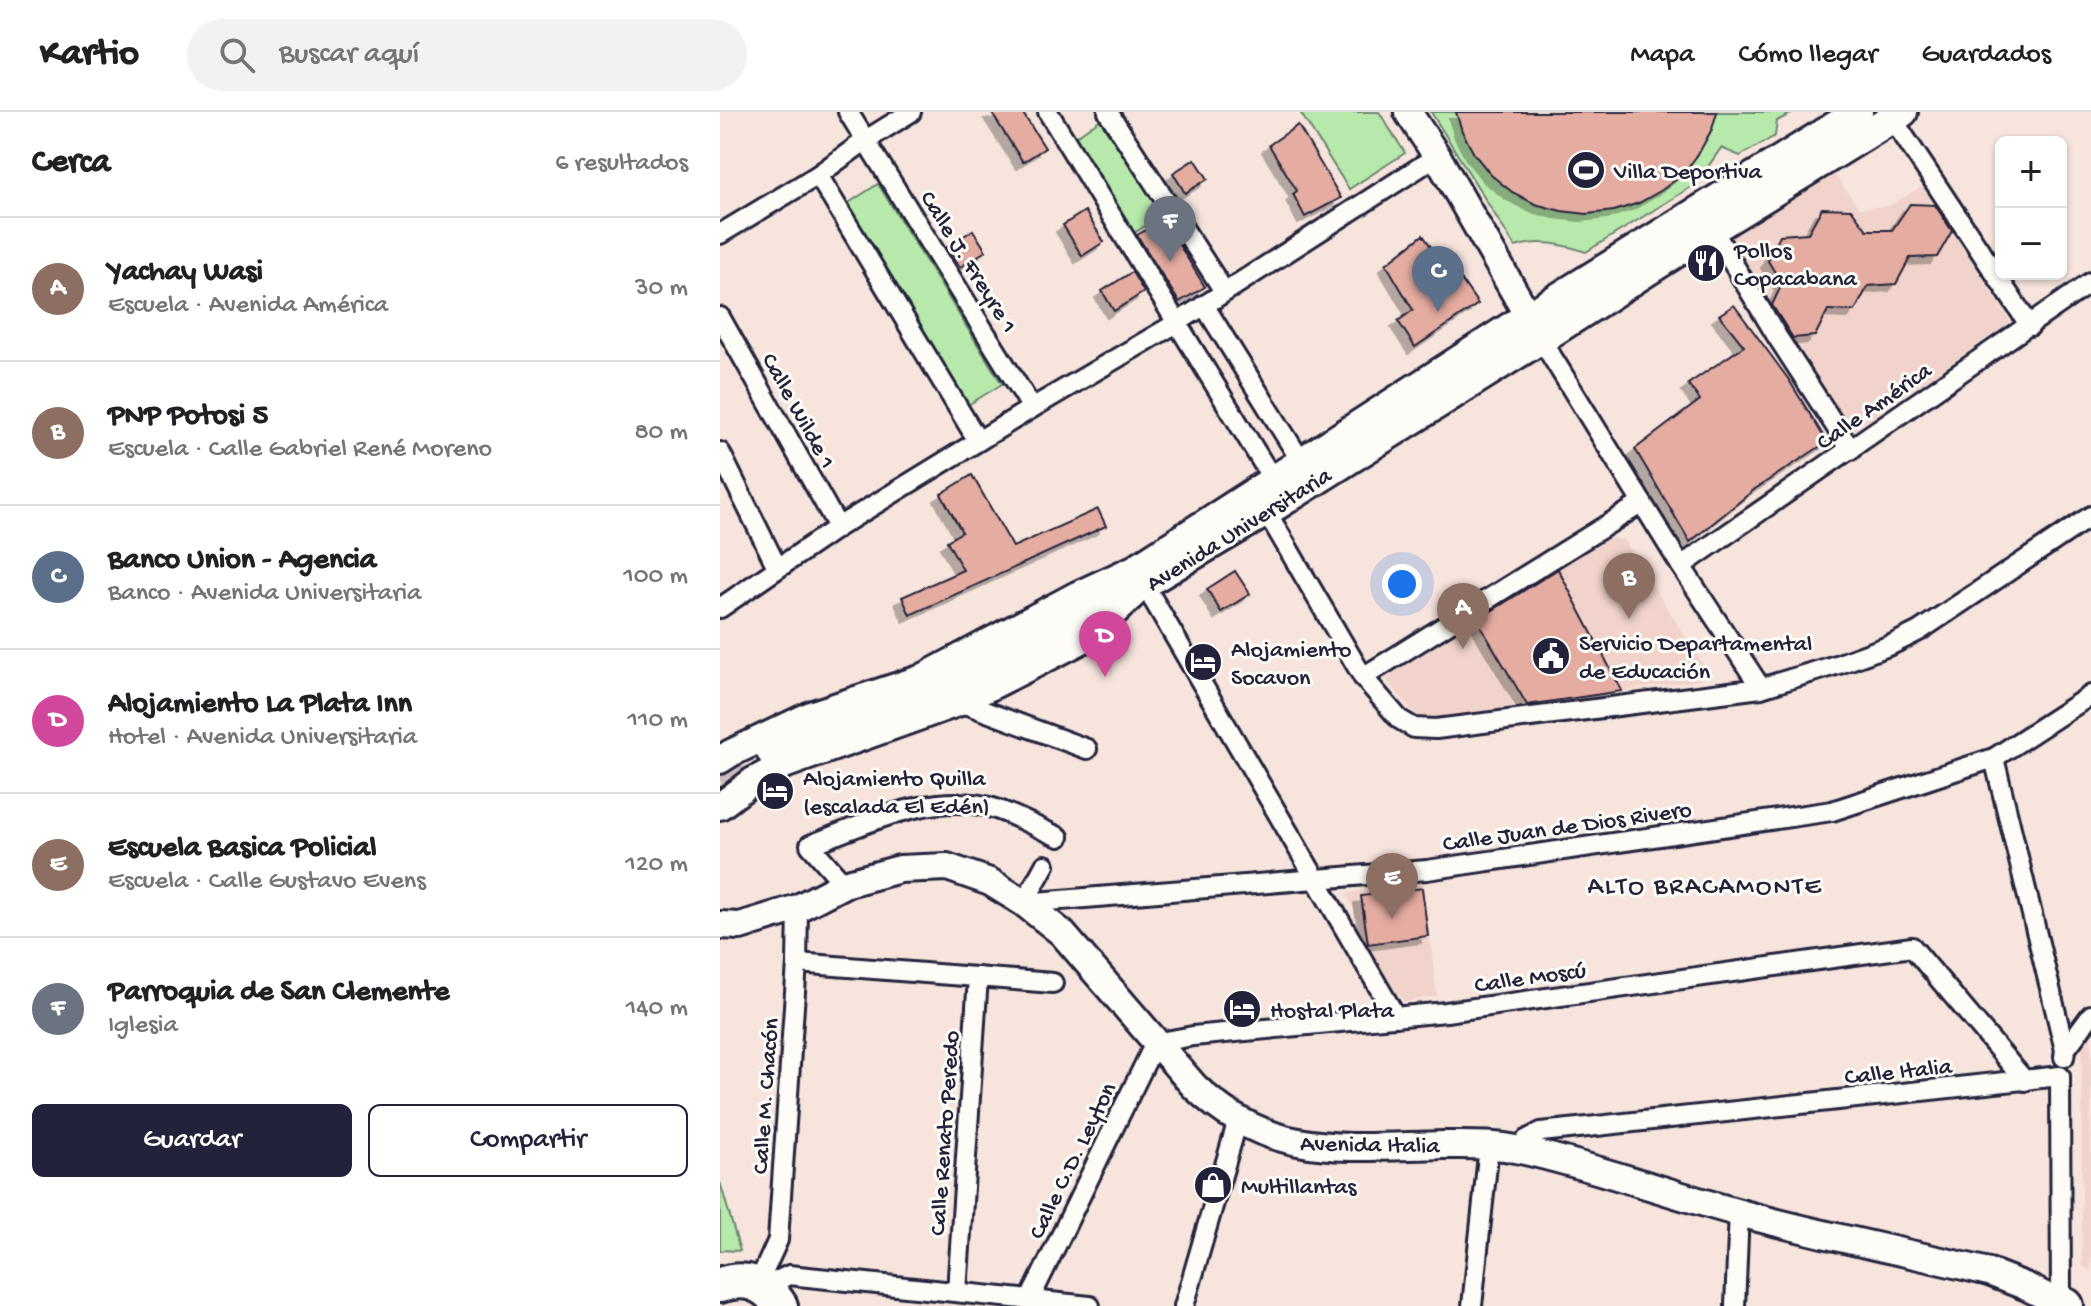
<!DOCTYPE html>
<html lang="es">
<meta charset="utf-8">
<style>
body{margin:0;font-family:"Gochi Hand",sans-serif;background:#f2f2f2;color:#202124}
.controls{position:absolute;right:24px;top:24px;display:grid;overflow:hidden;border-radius:12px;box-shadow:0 2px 6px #0004}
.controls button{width:72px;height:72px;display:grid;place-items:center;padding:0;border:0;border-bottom:2px solid #e0e0e0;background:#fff;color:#202124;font:40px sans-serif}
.you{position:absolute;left:682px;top:472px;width:28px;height:28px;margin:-20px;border:6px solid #fff;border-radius:50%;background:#1a73e8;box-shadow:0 0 0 12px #1a73e833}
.badge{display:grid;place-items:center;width:52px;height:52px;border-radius:50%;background:#22223b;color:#fff;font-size:26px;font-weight:700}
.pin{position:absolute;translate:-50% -66px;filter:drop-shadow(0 2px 4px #0008)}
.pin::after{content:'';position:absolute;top:42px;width:28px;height:24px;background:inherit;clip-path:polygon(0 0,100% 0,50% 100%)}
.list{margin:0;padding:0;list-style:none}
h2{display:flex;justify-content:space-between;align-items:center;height:104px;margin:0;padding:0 32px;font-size:34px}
h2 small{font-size:26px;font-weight:400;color:#757577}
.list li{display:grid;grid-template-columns:52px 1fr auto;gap:24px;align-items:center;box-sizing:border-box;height:144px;padding:0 32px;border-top:2px solid #e0e0e0}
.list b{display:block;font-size:30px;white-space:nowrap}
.list p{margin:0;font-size:26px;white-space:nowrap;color:#757577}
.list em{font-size:26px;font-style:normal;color:#757577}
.actions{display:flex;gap:16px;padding:24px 32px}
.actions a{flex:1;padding:18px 0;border:2px solid #22223b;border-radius:12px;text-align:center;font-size:28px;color:#22223b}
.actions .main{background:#22223b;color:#fff}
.icon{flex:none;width:44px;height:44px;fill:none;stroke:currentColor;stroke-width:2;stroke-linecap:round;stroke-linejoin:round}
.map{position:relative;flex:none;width:1371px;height:1194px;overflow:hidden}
header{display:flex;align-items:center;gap:48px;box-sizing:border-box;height:112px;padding:0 40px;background:#fff;border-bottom:2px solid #e0e0e0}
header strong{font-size:38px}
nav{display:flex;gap:44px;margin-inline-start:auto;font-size:28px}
.search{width:560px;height:72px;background:#f2f2f2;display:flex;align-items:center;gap:20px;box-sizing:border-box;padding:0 28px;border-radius:44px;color:#757577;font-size:30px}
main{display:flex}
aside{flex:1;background:#fff}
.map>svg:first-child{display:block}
</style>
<header>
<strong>Kartio</strong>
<div class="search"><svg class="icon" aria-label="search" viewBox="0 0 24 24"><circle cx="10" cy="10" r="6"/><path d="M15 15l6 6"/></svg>Buscar aquí</div>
<nav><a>Mapa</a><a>Cómo llegar</a><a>Guardados</a></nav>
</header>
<main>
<aside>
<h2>Cerca<small>6 resultados</small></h2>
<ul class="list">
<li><span class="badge" style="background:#8d6e63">A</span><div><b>Yachay Wasi</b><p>Escuela · Avenida América</p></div><em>30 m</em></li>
<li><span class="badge" style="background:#8d6e63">B</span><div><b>PNP Potosi 5</b><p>Escuela · Calle Gabriel René Moreno</p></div><em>80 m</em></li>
<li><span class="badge" style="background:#5c6f8a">C</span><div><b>Banco Union - Agencia</b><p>Banco · Avenida Universitaria</p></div><em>100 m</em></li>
<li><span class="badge" style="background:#d1479c">D</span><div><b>Alojamiento La Plata Inn</b><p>Hotel · Avenida Universitaria</p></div><em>110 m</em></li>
<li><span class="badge" style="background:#8d6e63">E</span><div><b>Escuela Basica Policial</b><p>Escuela · Calle Gustavo Evens</p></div><em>120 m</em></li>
<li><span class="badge" style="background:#6b7280">F</span><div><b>Parroquia de San Clemente</b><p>Iglesia</p></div><em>140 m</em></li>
</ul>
<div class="actions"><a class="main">Guardar</a><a>Compartir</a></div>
</aside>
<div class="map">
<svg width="1371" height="1194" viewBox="0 0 1371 1194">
<defs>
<filter id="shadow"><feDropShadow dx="-7" dy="7" stdDeviation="0" flood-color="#0004"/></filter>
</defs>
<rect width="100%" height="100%" fill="#f6e4dd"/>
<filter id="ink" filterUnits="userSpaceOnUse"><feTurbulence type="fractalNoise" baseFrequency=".0125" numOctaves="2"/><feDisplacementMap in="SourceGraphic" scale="16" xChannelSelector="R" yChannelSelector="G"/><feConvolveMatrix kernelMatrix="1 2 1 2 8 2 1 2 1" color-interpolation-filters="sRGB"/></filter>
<g filter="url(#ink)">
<g fill="#f1d3cb">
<polygon points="1112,59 1139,96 1169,94 1203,74 1291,210 1135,317 1126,312 1012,132 1011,121"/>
<polygon points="888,426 904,428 986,557 980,568 902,579 838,457"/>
<polygon points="757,508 807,593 701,609 665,566"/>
<polygon points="703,772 717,884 684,890 680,883 673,884 647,832 627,781"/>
<polygon points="1371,917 1371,1159 1362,1153 1362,929"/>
</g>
<g fill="#b7e9aa" stroke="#6c8672" stroke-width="2">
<polygon points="580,0 659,0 685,41 629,77"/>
<path d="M711,0H1074L1057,9L1055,24L1020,44L1001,36L976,72L866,140C843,132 819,127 795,135Z"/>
<polygon points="384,5 445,101 411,123 352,27"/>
<polygon points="158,72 282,272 248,293 124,94"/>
<polygon points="0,1070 20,1139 0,1138"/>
</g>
<g fill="#e5aca1" stroke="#22223b" stroke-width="2" filter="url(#shadow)">
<polygon points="271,0 302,0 325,36 303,50"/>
<polygon points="736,0 997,0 992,17 979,41 963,62 942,78 919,91 894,99 867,102 841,99 815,92 792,80 771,63 754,42 742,19"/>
<polygon points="578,13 621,86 585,105 573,82 577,79 549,33"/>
<polygon points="475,47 488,67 465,81 453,61"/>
<polygon points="1190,92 1215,93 1232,119 1217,145 1190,146 1176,172 1148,174 1135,199 1108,198 1095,224 1073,226 1052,193 1062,172 1048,149 1060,123 1088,121 1102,96 1131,97 1147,118 1172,118"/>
<polygon points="365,99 384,130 362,144 343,113"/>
<polygon points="444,108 485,175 459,190 417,123"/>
<polygon points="253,118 266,139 240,155 227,135"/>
<polygon points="703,123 735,170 740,166 758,192 695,235 678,209 693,198 666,152"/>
<polygon points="412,160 424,180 394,199 382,179"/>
<polygon points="1014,193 1069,268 1107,330 1035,377 970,430 915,337 980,288 968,272 1024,234 999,203"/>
<polygon points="252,363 293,435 378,397 386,414 190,503 182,485 243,458 227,429 242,420 221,382"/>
<polygon points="838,457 902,579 807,593 757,508"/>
<polygon points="515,459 530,482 501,500 487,477"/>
<polygon points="702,776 708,824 648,832 641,784"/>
</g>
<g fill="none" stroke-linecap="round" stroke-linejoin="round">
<polyline stroke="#ccbdbd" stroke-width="28" stroke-dasharray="28 14" stroke-linecap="butt" points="0,669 51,640"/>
<defs>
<g id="street">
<polyline points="128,0 312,296"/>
<polyline points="328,0 558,376"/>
<polyline points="388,0 504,179"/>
<polyline points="1168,0 1310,214"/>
<polyline points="98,63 258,329"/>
<polyline points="988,110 1058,226 1131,338"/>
<polyline points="0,122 98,63 146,28 191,0"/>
<polyline points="484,193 586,357"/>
<polyline points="0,205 118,415"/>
<polyline points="821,227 961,454 1041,576"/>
<polyline points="0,340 57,455"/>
<polyline points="542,392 643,565 679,607 694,616 716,617 1041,576 1119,552 1171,533 1199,519 1371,404"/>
<polyline points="961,454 1371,170"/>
<polyline points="424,472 676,905"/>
<polyline points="0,496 118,415 312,296 455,212 717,44"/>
<polyline points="643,565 922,391"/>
<polyline points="240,590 367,637"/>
<polyline points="1274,646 1345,938"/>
<path d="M124,772L90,733C146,712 214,677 276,697C297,704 318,716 339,725"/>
<polyline points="304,791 707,758 1112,699 1274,646 1371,583"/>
<polyline points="304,791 325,753"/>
<polyline points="77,851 333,871"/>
<polyline points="1344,945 1345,938 1371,903"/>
<polyline points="799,1037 806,1028 821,1020 1340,964 1341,1192"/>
<polyline points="38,1172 58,1128 77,851 78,796"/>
<polyline points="44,1175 69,1163 370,1194"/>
<polyline points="237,1180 258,865"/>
<polyline points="310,1187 435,931 473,924 726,900 1192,835 1305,969"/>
<polyline points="464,1194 518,1008"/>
<polyline points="752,1194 769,1034"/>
<polyline points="1015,1194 1019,1100"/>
</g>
<g id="secondary">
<polyline points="688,0 717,44 808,204"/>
<polyline points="0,648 11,641 93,602 200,567 357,483 418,455"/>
<polyline points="0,694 33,669 64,653 240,590 368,525 419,477"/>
<path d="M0,813L20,814L78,796L124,772L180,757L227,755L270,770L304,791L342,821L474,974C550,1048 625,1035 723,1033C748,1033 776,1032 801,1038C873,1054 944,1080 1016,1100C1099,1123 1185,1140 1269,1160L1305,1174L1341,1192"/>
</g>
<g id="primary">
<polyline points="810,203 1138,0"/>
<polyline points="825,225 993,117 1183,0"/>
<polyline points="420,454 806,205"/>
<path d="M51,640L217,579L367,499L424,472L546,400L821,227C836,214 823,197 806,205L801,217L808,228L817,229"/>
</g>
<g id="highway">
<path d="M0,1173C25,1164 46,1171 60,1194"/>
<polyline points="1341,1194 1346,1194"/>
</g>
</defs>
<use href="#street" stroke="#22223b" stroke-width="24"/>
<use href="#secondary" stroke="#22223b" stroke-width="32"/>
<use href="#primary" stroke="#22223b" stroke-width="34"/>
<use href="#highway" stroke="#22223b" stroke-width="40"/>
<use href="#street" stroke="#fdfcf7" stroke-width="18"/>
<use href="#secondary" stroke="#fdfcf7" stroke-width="26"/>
<use href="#primary" stroke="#fdfcf7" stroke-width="28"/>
<use href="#highway" stroke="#fdfcf7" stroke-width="34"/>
</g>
</g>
<defs>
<symbol id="stadium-disc" viewBox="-11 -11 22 22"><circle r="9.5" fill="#22223b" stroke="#fdfcf7"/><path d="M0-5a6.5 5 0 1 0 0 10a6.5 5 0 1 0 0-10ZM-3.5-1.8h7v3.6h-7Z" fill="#fff"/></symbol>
<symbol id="restaurant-disc" viewBox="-11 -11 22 22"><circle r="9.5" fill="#22223b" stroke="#fdfcf7"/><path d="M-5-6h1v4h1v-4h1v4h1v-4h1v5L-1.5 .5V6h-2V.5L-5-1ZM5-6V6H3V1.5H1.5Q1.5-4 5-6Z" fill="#fff"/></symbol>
<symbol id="civic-disc" viewBox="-11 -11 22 22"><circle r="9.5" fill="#22223b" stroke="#fdfcf7"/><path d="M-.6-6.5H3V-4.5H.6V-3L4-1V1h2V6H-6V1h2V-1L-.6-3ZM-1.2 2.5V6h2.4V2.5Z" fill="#fff"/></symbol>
<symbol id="hotel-disc" viewBox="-11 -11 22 22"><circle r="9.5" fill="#22223b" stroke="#fdfcf7"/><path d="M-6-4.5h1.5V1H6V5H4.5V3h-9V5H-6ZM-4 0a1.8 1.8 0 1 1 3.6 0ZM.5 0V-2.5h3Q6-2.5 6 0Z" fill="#fff"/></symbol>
<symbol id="shop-disc" viewBox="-11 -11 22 22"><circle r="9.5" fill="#22223b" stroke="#fdfcf7"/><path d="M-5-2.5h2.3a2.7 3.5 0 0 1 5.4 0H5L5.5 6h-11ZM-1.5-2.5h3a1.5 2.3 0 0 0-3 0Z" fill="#fff"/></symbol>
</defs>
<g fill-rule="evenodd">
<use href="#stadium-disc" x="844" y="36" width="44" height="44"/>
<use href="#restaurant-disc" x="964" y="129" width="44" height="44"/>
<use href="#civic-disc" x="809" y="522" width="44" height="44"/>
<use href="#hotel-disc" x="461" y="528" width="44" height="44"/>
<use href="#hotel-disc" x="33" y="657" width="44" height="44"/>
<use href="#hotel-disc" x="500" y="875" width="44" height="44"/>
<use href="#shop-disc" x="471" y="1051" width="44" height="44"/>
</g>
<g text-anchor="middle" stroke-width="6" stroke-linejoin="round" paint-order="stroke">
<g font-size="24" fill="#22223b" stroke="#fdfcf7" text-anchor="start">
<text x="894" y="66">Villa Deportiva</text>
<text x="1014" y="145">Pollos<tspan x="1014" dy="28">Copacabana</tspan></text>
<text x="859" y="538">Servicio Departamental<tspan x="859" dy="28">de Educación</tspan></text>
<text x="511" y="544">Alojamiento<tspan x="511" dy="28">Socavon</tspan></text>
<text x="83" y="673">Alojamiento Quilla<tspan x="83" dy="28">(escalada El Edén)</tspan></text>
<text x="550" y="905">Hostal Plata</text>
<text x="521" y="1081">Multillantas</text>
</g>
<g font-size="24" fill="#22223b" stroke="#fdfcf7">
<text transform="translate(250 149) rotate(58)" y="8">Calle J. Freyre 1</text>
<text transform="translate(1153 293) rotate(-35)" y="8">Calle América</text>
<text transform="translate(80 298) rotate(61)" y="8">Calle Wilde 1</text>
<text transform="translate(518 416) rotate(-32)" y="8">Avenida Universitaria</text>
<text transform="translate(847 713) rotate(-8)" y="8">Calle Juan de Dios Rivero</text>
<text transform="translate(810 864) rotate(-8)" y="8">Calle Moscú</text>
<text transform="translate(1178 958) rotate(-6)" y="8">Calle Italia</text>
<text transform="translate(44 984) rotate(-86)" y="8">Calle M. Chacón</text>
<text transform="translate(223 1021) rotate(-86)" y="8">Calle Renato Peredo</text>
<text transform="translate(650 1031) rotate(1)" y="8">Avenida Italia</text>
<text transform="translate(351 1048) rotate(-64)" y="8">Calle C.D. Leyton</text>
</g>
<g font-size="26" letter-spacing="2" fill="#22223b" stroke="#fdfcf7">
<text x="985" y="781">ALTO BRACAMONTE</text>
</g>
</g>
</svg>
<div class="controls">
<button>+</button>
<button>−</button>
</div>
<div class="you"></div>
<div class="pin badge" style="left:743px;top:537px;background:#8d6e63">A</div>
<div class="pin badge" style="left:909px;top:507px;background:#8d6e63">B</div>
<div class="pin badge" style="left:718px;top:200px;background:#5c6f8a">C</div>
<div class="pin badge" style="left:385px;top:565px;background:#d1479c">D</div>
<div class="pin badge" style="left:672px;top:807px;background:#8d6e63">E</div>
<div class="pin badge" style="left:450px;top:150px;background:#6b7280">F</div>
</div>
</main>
